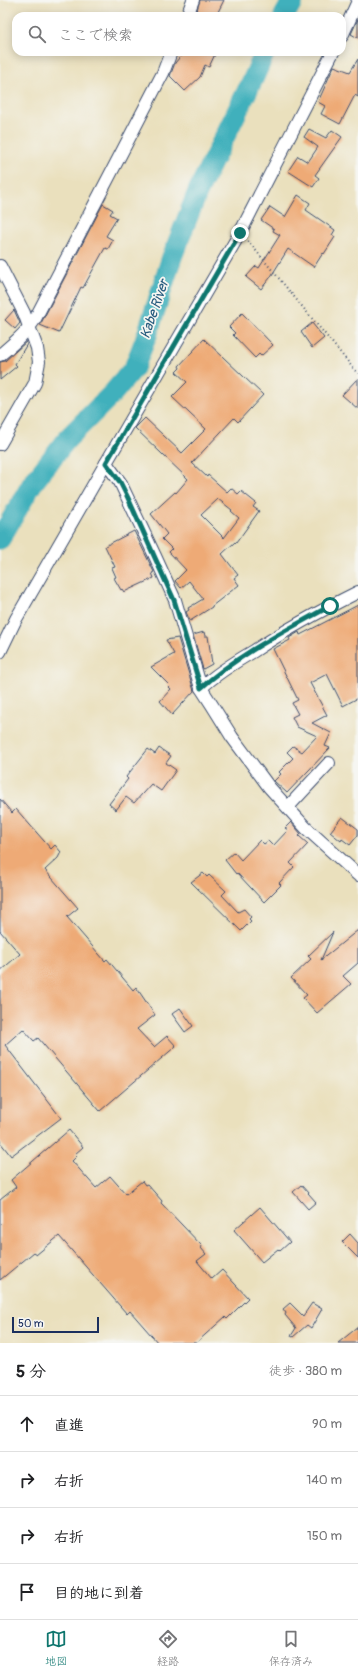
<!DOCTYPE html>
<html lang="ja">
<meta charset="utf-8">
<style>
body{margin:0;font-family:Pangolin,"Klee One",sans-serif;background:#f2f2f2;color:#202124}
.scale{position:absolute;left:12px;bottom:10px;width:87px;box-sizing:border-box;padding-left:4px;border:2px solid #1b2f5e;border-top:0;font-size:11px;line-height:14px;white-space:nowrap;color:#1b2f5e;-webkit-text-stroke:3px #f6f6f2;paint-order:stroke}
.stop{position:absolute;width:12px;height:12px;margin:-9px;border:3px solid #0f766e;border-radius:50%;background:#fff}
.stop.end{background:#0f766e;border-color:#fff;box-shadow:0 1px 4px #0008}
.list{margin:0;padding:0;list-style:none}
h2{display:flex;justify-content:space-between;align-items:center;height:52px;margin:0;padding:0 16px;font-size:17px}
h2 small{font-size:13px;font-weight:400;color:#757577}
.list li{display:grid;grid-template-columns:26px 1fr auto;gap:12px;align-items:center;box-sizing:border-box;height:56px;padding:0 16px;border-top:1px solid #e0e0e0}
.list b{display:block;font-size:15px;white-space:nowrap}
.list em{font-size:13px;font-style:normal;color:#757577}
.icon{flex:none;width:22px;height:22px;fill:none;stroke:currentColor;stroke-width:2;stroke-linecap:round;stroke-linejoin:round}
.map{position:relative;flex:none;width:358px;height:1343px;overflow:hidden}
.search{position:absolute;background:#fff;box-shadow:0 2px 10px #0003;left:12px;right:12px;top:12px;height:44px;display:flex;align-items:center;gap:10px;box-sizing:border-box;padding:0 14px;border-radius:12px;color:#757577;font-size:15px}
.sheet{height:276px;background:#fff}
nav{display:flex;justify-content:space-around;align-items:center;box-sizing:border-box;height:56px;border-top:1px solid #e0e0e0;background:#fff;font-size:11px;color:#757577}
nav a{display:grid;justify-items:center;gap:2px}
nav .on{color:#0f766e}
.map>svg:first-child{display:block}
</style>
<div class="map">
<svg width="358" height="1343" viewBox="0 0 358 1343">
<rect width="100%" height="100%" fill="#f6f6f2"/>
<filter id="ink" filterUnits="userSpaceOnUse"><feTurbulence type="fractalNoise" baseFrequency=".025" numOctaves="2"/><feDisplacementMap in="SourceGraphic" scale="8" xChannelSelector="R" yChannelSelector="G"/><feConvolveMatrix kernelMatrix="1 2 1 2 8 2 1 2 1" color-interpolation-filters="sRGB"/></filter>
<filter id="wash" filterUnits="userSpaceOnUse"><feTurbulence type="fractalNoise" baseFrequency=".012" numOctaves="4" result="noise"/><feDisplacementMap in="SourceGraphic" scale="16" xChannelSelector="R" yChannelSelector="G"/><feGaussianBlur stdDeviation="0.9" result="paint"/><feColorMatrix in="noise" values="0 0 0 0 0 0 0 0 0 0 0 0 0 0 0 0 0 1.4 0 .05"/><feComposite in="paint" operator="in"/></filter>
<g filter="url(#wash)">
<rect width="100%" height="100%" fill="#eae0bd"/>
<g fill="none" stroke-linecap="round" stroke-linejoin="round">
<g stroke="#41b0bc" stroke-width="21">
<polyline points="284,16 293,0"/>
<polyline points="0,539 32,484 67,439 113,393 134,368 147,335 172,257 198,191 254,77 265,52"/>
</g>
</g>
<g id="blocks">
<g fill="#eeaa76" fill-rule="evenodd">
<polygon points="200,0 224,0 216,16 195,16"/>
<polygon points="358,19 358,38 351,34"/>
<polygon points="184,52 216,52 209,67 205,65 200,77 185,91 170,76 175,63"/>
<polygon points="358,59 358,97 355,95 340,124 321,114 325,106 318,102 334,66 350,72"/>
<polygon points="309,129 326,138 332,130 342,137 315,175 319,178 313,187 288,171 298,156 308,162 318,147 304,137"/>
<polygon points="298,195 310,203 306,210 335,230 332,235 335,237 324,254 323,253 314,267 288,249 270,278 261,289 246,277 256,266 259,268 280,235 273,231 274,229 261,220 270,207 285,217"/>
<polygon points="103,204 113,210 110,214 117,218 106,236 113,240 108,249 105,248 83,288 81,287 59,333 40,325"/>
<polygon points="14,310 20,323 15,329 5,320"/>
<polygon points="242,313 273,345 261,356 259,354 255,358 233,335 235,333 229,327"/>
<polygon points="312,323 324,338 312,348 301,332"/>
<path d="M204,339L263,395L238,422L234,418L192,463L207,477L208,475L227,492L231,488L238,494L241,491L256,503L253,507L259,511L236,543L235,542L222,554L238,575L234,578L239,585L212,606V607L190,621L186,612L189,610L188,608L203,599L189,581L181,588L175,581L186,570L169,552L172,549L162,539L167,534L151,514L175,492L176,493L188,479L135,428L145,418L182,453L206,429L172,397L187,382L176,372L180,368L179,366ZM218,499L232,510L231,511L239,518L224,538L201,515Z"/>
<polygon points="27,341 27,344 15,364 17,366 0,380 0,362 5,361"/>
<polygon points="358,378 358,409 342,395"/>
<polygon points="134,531 154,572 152,573 154,578 124,592 122,589 121,590 114,578 116,577 112,568 115,567 105,546"/>
<polygon points="358,605 358,698 343,706 327,674 310,683 327,715 312,723 331,733 325,746 330,748 287,793 274,781 281,774 279,772 293,758 287,752 293,746 302,752 317,736 297,727 292,717 298,714 292,703 298,700 273,649 290,640 289,638 299,632 300,635"/>
<polygon points="204,632 205,636 208,636 212,664 203,669 193,635"/>
<polygon points="178,638 194,691 172,715 160,701 171,689 168,686 169,685 151,667 174,654 166,640"/>
<polygon points="159,748 171,756 166,763 176,770 161,791 151,784 134,803 126,797 116,810 109,804 128,779 126,777 148,749 155,754"/>
<polygon points="0,799 12,813 16,809 51,849 55,845 61,852 58,858 45,870 78,908 67,917 105,961 107,959 133,990 136,987 155,1015 137,1029 154,1047 167,1036 176,1046 100,1111 38,1038 34,1041 23,1029 5,1045 61,1118 11,1156 0,1142 0,971 20,954 0,931"/>
<polygon points="342,817 358,829 358,835 350,845 342,839 341,841 330,832"/>
<polygon points="291,822 301,834 299,836 308,844 290,863 294,867 279,883 281,885 264,902 237,873 236,874 225,860 234,852 241,860 260,840 264,844 268,841 273,846 288,830 285,828"/>
<polygon points="203,873 207,877 209,875 226,891 222,895 238,912 244,909 251,917 249,919 251,921 241,931 191,882"/>
<polygon points="358,930 358,963 343,976 351,984 317,1013 303,998 307,995 291,978 311,959 308,956 333,932 321,960"/>
<polygon points="180,1008 193,1026 185,1032 172,1014"/>
<polygon points="69,1130 83,1147 75,1154 77,1156 72,1161 96,1188 110,1176 126,1194 142,1181 145,1185 147,1184 162,1201 161,1203 202,1246 201,1248 206,1254 197,1261 212,1279 222,1270 248,1298 227,1319 225,1317 196,1343 158,1343 130,1311 127,1314 59,1236 36,1255 34,1252 0,1280 0,1200 16,1187 11,1180"/>
<polygon points="301,1185 316,1202 308,1209 293,1192"/>
<polygon points="260,1207 290,1242 280,1251 278,1249 262,1262 234,1230"/>
<polygon points="350,1234 358,1243 358,1258 342,1242"/>
<polygon points="290,1303 303,1316 312,1303 322,1309 311,1328 307,1325 293,1337 291,1336 296,1328 285,1315 286,1313 283,1309"/>
<polygon points="358,1327 358,1343 338,1343"/>
</g>
</g>
</g>
<g filter="url(#ink)">
<use href="#blocks" fill-opacity="0" stroke="#3a4a6c" stroke-width="1"/>
<g fill="none" stroke-linecap="round" stroke-linejoin="round">
<defs>
<g id="minor">
<polyline points="187,16 193,0"/>
<polyline points="342,36 358,1"/>
<polyline points="333,52 240,233 106,463 120,482 155,556 175,600 201,688 212,705 232,737 269,787 306,828 358,875"/>
<polyline points="0,266 24,313 37,348 39,362 35,383 0,444"/>
<path d="M0,355C13,344 26,333 35,319L163,73L171,52"/>
<polyline points="0,652 16,619 106,463"/>
<path d="M201,688C217,673 235,662 254,651C287,629 322,610 358,592"/>
<polyline points="288,807 329,763"/>
</g>
</defs>
<use href="#minor" stroke="#3a4a6c" stroke-width="14"/>
<polyline stroke="#3a4a6c" stroke-width="2" stroke-dasharray="1 3" stroke-linecap="butt" points="248,241 358,374"/>
<use href="#minor" stroke="#fff" stroke-width="12"/>
</g>
</g>
<g fill="none" stroke-linecap="round" stroke-linejoin="round" filter="url(#ink)">
<path stroke="#0f766e" stroke-width="5" d="M240,233L106,463L120,482L128,498L174,600L201,688C237,655 287,630 330,606"/>
</g>
<g text-anchor="middle" stroke-width="3.5" stroke-linejoin="round" paint-order="stroke">
<g font-size="14" font-style="italic" fill="#285c7f" stroke="#f6f6f2">
<text transform="translate(154 309) rotate(-71)" y="5">Kabe River</text>
</g>
</g>
</svg>
<div class="scale">50 m</div>
<div class="stop" style="left:330px;top:606px"></div>
<div class="stop end" style="left:240px;top:233px"></div>
<div class="search"><svg class="icon" aria-label="search" viewBox="0 0 24 24"><circle cx="10" cy="10" r="6"/><path d="M15 15l6 6"/></svg>ここで検索</div>
</div>
<section class="sheet">
<h2>5 分<small>徒歩 · 380 m</small></h2>
<ul class="list">
<li><svg class="icon" aria-label="ahead" viewBox="0 0 24 24"><path d="M12 20V5M6 11l6-6 6 6"/></svg><div><b>直進</b></div><em>90 m</em></li>
<li><svg class="icon" aria-label="right" viewBox="0 0 24 24"><path d="M7 20v-9h11M14 6l5 5-5 5"/></svg><div><b>右折</b></div><em>140 m</em></li>
<li><svg class="icon" aria-label="right" viewBox="0 0 24 24"><path d="M7 20v-9h11M14 6l5 5-5 5"/></svg><div><b>右折</b></div><em>150 m</em></li>
<li><svg class="icon" aria-label="arrive" viewBox="0 0 24 24"><path d="M6 21V4h12l-3 4 3 4H6"/></svg><div><b>目的地に到着</b></div></li>
</ul>
</section>
<nav>
<a class="on"><svg class="icon" aria-label="map" viewBox="0 0 24 24"><path d="M3 6l6-2 6 2 6-2v14l-6 2-6-2-6 2zM9 4v14M15 6v14"/></svg>地図</a>
<a><svg class="icon" aria-label="directions" viewBox="0 0 24 24"><path d="M12 3l9 9-9 9-9-9zM9 14v-3h6M13 9l2 2-2 2"/></svg>経路</a>
<a><svg class="icon" aria-label="saved" viewBox="0 0 24 24"><path d="M7 4h10v16l-5-4-5 4z"/></svg>保存済み</a>
</nav>
